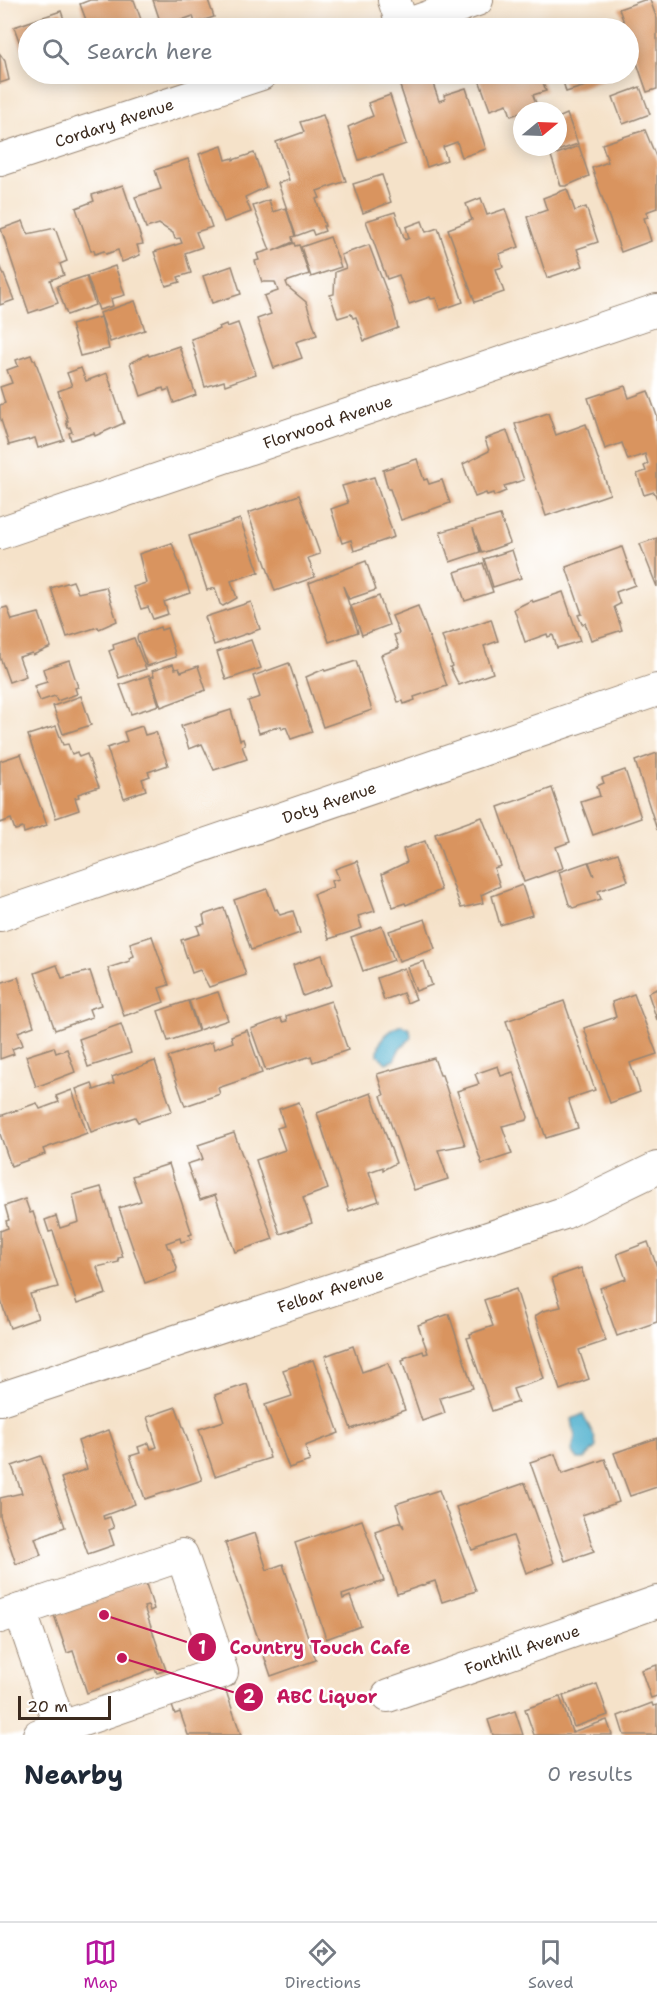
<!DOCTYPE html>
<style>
body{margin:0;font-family:"Shantell Sans",sans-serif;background:#f6f6f7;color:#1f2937}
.compass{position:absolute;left:513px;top:102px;width:54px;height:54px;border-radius:50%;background:#fff;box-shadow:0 3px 15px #0003;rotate:71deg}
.scale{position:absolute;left:18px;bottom:15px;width:93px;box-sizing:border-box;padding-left:6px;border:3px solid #3b2a1e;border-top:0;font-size:16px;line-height:21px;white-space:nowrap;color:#3b2a1e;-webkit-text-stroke:4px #fff;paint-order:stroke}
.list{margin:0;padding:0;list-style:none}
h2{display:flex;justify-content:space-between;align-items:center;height:78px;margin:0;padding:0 24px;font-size:26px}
h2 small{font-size:20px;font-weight:400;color:#747a83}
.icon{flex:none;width:33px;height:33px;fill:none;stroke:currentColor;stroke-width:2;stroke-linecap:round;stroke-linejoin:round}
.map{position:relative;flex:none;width:657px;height:1735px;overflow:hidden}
.search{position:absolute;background:#fff;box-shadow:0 3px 15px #0003;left:18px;right:18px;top:18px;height:66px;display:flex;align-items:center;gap:15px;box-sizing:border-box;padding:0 21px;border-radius:33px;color:#747a83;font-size:22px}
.sheet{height:186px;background:#fff}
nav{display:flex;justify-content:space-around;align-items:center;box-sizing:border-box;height:84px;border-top:2px solid #e0e1e3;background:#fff;font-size:16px;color:#747a83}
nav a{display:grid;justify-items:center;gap:3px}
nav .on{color:#b5179e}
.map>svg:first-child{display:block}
</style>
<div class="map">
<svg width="657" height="1735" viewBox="0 0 657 1735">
<rect width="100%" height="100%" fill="#fff"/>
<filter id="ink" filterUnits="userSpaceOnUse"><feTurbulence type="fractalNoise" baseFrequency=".0167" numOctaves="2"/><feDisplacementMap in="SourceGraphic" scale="12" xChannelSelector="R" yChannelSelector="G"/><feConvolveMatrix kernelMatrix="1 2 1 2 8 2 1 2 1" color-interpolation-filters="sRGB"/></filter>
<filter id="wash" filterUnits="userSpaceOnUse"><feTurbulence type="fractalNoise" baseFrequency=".008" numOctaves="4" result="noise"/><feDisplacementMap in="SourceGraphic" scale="24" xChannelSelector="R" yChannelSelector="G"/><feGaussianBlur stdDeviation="1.35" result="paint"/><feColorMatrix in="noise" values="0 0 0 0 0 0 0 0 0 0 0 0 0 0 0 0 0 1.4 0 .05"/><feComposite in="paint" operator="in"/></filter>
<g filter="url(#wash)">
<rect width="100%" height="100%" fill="#f5e2c9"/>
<g fill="#4fb0ce" stroke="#456d76" stroke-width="1.5">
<path d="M401,1025L410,1029L411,1038L399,1050L394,1060L386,1063L378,1055C377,1040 388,1031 401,1025Z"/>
<polygon points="583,1414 595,1438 596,1447 584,1459 578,1459 572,1451 575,1437 572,1419"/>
</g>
<g id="blocks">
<g fill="#d9945e">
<polygon points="90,0 134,0 144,28 89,28 80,4"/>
<polygon points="153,0 208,0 214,17 195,23 193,16 162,27"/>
<polygon points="644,0 650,0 657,19 657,89 647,92 628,37 628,28 626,28 619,9"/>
<polygon points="61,11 67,28 28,28 28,59 26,60 14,27"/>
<polygon points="0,54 5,61 9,80 0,83"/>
<polygon points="477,74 540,74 546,91 533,95 537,106 511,116 507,104 490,110"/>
<polygon points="561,74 606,74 608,79 566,92"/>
<polygon points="430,75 439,101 445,99 444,95 466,88 486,149 462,157 457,142 443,147 447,160 427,167 400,86"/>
<polygon points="640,87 650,114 623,124 613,97"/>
<polygon points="390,95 406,144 359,160 348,127 373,116 368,103"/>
<polygon points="567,114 578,144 551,153 549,147 558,147 558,118"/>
<polygon points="323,115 346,181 317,191 320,198 316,199 325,226 323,226 325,231 314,235 312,230 296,236 278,183 289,180 276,142 304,132 300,122"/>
<polygon points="645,130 657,159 657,208 646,212 648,217 644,218 651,241 621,252 592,168 608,162 602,144"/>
<polygon points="222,146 226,160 233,158 233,160 254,153 266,187 245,197 251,212 224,222 199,154"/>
<polygon points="579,146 589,176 566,186 561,186 551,156"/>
<polygon points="188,159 212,227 196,232 202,247 185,253 191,273 178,277 180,282 166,286 154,252 182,243 180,238 175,239 173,233 159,224 146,228 135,197 161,189 155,170"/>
<polygon points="382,175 391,202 363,213 353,184"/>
<polygon points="123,185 143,244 137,245 140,255 122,262 118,250 106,254 104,251 95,254 94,250 91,251 76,208 94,201 92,195"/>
<polygon points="567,189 575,211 586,207 598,242 577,249 583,266 547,278 527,217 547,210 543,198"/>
<polygon points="481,198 487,215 505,209 519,247 499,254 503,267 496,269 504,292 475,302 448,229 472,220 466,204"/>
<polygon points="269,200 273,212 286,208 295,236 292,237 293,242 273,251 294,243 295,246 299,245 309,274 286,282 288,287 306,302 317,335 296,342 302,358 274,368 257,319 271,314 264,296 278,291 275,282 262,282 255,261 259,260 257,254 270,250 253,206"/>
<polygon points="395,212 405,240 409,238 406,227 422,221 426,232 438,228 463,302 440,310 436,298 431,299 430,297 409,304 399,275 387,279 366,221"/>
<polygon points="23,221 28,234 55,228 67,261 60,264 64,275 50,280 58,303 29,313 1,229"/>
<polygon points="330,237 341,267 311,277 301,247"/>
<polygon points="369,245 393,308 398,328 364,341 356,317 353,318 351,314 338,318 330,295 334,294 335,272 346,268 341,255"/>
<polygon points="0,265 14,300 0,305"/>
<polygon points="115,266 125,295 111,299 113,306 99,310 87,276"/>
<polygon points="232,266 241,294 212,303 203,276"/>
<polygon points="86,276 95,305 67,315 57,286"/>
<polygon points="135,301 145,330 110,342 100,313"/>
<polygon points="101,317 109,349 80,356 71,325"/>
<polygon points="238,323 256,374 225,385 224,381 205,387 191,339 220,329 219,327 226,324 227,327"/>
<polygon points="179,346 196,395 174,403 169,389 164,391 163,388 141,396 130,363 148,354 149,356"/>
<polygon points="31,355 33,360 35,360 64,440 38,448 35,438 9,445 0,417 0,405 5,403 0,387 12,383 7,370 18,366 16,360"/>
<polygon points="81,368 86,381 107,373 124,423 95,436 94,433 71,440 69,433 72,432 70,427 68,428 66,421 68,421 58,391 72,386 67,373"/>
<polygon points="625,386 629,398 648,391 657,416 657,499 654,492 644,495 637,474 646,471 644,466 648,464 645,454 628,460 622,443 605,449 588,398"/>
<polygon points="548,413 556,435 586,424 610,494 546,516 515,424"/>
<polygon points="507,431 524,480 504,486 506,491 494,496 493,493 487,495 486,493 475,497 463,464 489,451 485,439"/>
<polygon points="417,459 424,480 427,479 429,484 442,480 450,503 401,520 390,489 388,489 383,470"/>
<polygon points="374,477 394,537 354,551 351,540 342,543 331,509 348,503 342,486"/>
<polygon points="299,495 320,554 308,558 315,577 275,591 248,513"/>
<polygon points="500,515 510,543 482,553 473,528 480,552 450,562 440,532"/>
<polygon points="240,519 259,572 231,581 237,598 223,606 220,604 215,588 207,590 189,536"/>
<polygon points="657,538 657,587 640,544"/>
<polygon points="172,543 190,593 164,602 168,614 153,619 148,607 141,609 133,587 146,583 139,554"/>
<polygon points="622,547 635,585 616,592 620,604 614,607 622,630 591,640 585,623 582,624 578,615 582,614 566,567"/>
<polygon points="512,550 521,578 493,587 484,559"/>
<polygon points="366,561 376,590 349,599 343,586 358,632 329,642 309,583"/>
<polygon points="483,563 493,592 465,601 455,572"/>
<polygon points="73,581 78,593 106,587 117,621 99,629 98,627 67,637 51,588"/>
<polygon points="563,592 580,641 557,648 553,635 548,637 547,634 525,642 514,609 532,600 533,602"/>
<polygon points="379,596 389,625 362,635 351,606"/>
<polygon points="251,602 260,629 214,645 205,617"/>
<polygon points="418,606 447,686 414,697 415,700 404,704 403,701 398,702 381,655 399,648 394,635 399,633 392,616"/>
<polygon points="7,607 12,620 39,613 51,647 33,655 32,653 19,657 26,676 9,682 0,657 0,609"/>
<polygon points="491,619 498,641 484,646 493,673 459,685 450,667 452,666 442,636"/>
<polygon points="160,627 161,630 167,628 176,657 147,666 137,638 138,635"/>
<polygon points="134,638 146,669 119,678 109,651 114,649 113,645"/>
<polygon points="251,640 261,668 226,680 217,652"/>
<polygon points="69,660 78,687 75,688 77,694 57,701 55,696 40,701 34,686 47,682 43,669"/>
<polygon points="356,661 372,710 323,727 306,677 324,669 325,671"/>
<polygon points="289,663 312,732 291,739 286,727 282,729 281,726 259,733 248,701 260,697 253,676"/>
<polygon points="173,664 175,669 179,668 181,672 198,666 206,690 161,707 151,677 154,676 152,671"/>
<polygon points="149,675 159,705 131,714 120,685"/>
<polygon points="81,696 91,725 63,734 53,706"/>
<polygon points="231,710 240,740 243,739 245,745 242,746 247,759 214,770 202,744 189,749 181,726"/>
<polygon points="56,726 63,745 68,744 72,754 77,752 79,757 87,754 99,787 78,794 79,797 75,798 79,810 56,818 28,735"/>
<polygon points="142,726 145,735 156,732 168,765 148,772 150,776 142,779 146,790 124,798 107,748 127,741 124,732"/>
<polygon points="657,753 657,830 635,761"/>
<polygon points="21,754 47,825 24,833 23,828 15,830 11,819 0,823 0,761"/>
<polygon points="625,770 641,818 593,835 581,802 600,796 597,786 604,783 602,778"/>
<polygon points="552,788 570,842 556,847 563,868 524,882 498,807"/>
<polygon points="482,817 501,866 494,868 500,886 481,895 483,903 461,908 435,834"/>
<polygon points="425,841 441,890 406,905 405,903 393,907 382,874 407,862 403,849"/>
<polygon points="618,853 628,881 598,891 601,899 573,908 569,904 559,872 588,862 594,876 589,862"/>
<polygon points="357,861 375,911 358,916 362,928 329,939 314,894 333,887 331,881 339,879 335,869"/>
<polygon points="522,885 532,915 500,925 492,896"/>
<polygon points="267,889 275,910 277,909 280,915 293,911 300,933 251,950 234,900"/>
<polygon points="224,908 246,975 209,987 200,970 192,973 181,940 200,934 197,926 205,924 203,915"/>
<polygon points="425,919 435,949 399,961 389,931"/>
<polygon points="382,926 394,960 363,971 351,937"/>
<polygon points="152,936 169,985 159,988 164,1002 124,1016 108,968 130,961 129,958 134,956 130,943"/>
<polygon points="322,955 332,985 303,996 293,965"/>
<polygon points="424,961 432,985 416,991 407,967"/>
<polygon points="57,965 62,978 90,971 101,1005 89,1009 92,1017 55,1030 35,973"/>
<polygon points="404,968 416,999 407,1003 403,993 384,1000 377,978"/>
<polygon points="18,977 34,1026 18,1032 23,1045 12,1049 14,1054 0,1059 0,983"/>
<polygon points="657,989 657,1020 648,993"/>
<polygon points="218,992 228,1020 199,1030 189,1001"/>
<polygon points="634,994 657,1054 630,1063 640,1092 610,1103 584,1028 616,1017 612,1002"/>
<polygon points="188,1001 198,1031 168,1041 158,1011"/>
<polygon points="331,1001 348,1050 313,1062 311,1056 266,1071 251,1029 281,1018 282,1022 287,1021 286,1016"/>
<polygon points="564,1001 595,1090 568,1099 578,1128 546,1138 506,1021"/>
<polygon points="121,1024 131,1053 88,1067 79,1039"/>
<polygon points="247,1030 262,1073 218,1088 220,1094 185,1106 168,1057 212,1042 214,1049 233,1042 231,1036"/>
<polygon points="54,1047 56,1053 67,1049 75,1072 36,1087 26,1056"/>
<polygon points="434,1058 440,1075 442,1075 465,1145 438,1150 448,1179 414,1190 381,1096 384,1095 377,1074"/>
<polygon points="155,1061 172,1111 138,1122 135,1117 91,1132 76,1089 92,1083 94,1090 114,1083 112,1077"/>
<polygon points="498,1066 501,1076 513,1072 528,1117 527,1120 502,1126 512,1154 482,1164 457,1091 479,1084 475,1074"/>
<polygon points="72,1090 87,1133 43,1149 45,1154 11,1166 0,1134 0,1116 37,1103 40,1109 59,1102 56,1096"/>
<polygon points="371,1093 396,1163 383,1170 383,1167 369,1172 379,1201 349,1211 317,1113"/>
<polygon points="299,1102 328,1189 303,1198 312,1223 280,1234 256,1160 285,1150 277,1128 284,1126 279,1109"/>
<polygon points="234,1133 273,1239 235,1252 215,1195 200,1200 187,1164 203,1159 198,1145"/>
<polygon points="169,1164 192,1234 189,1235 191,1239 181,1242 180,1238 166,1243 168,1248 170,1248 177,1268 176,1272 145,1283 119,1208 141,1201 132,1176"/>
<polygon points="101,1187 123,1257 118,1258 119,1262 97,1267 106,1294 77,1304 53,1231 49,1232 45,1220 56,1216 60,1228 79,1222 73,1195"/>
<polygon points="25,1199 30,1213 33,1212 58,1287 30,1294 38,1318 10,1328 0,1298 0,1231 8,1228 6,1221 9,1220 5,1206"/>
<polygon points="648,1242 657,1267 657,1322 617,1336 600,1288 626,1279 617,1254"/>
<polygon points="581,1268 606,1341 579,1350 589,1379 560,1390 535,1316 543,1311 561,1307 552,1278"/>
<polygon points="516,1289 544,1379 513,1389 518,1402 492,1411 467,1338 471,1337 470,1334 493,1326 484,1300"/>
<polygon points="449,1314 473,1388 440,1398 445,1413 422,1421 402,1361 405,1360 404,1358 423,1351 424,1354 428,1353 418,1325"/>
<polygon points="353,1346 362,1372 388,1363 405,1410 351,1429 325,1356"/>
<polygon points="313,1360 339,1433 305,1446 310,1461 289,1468 265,1405 292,1396 283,1370"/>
<polygon points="247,1384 270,1458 215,1476 199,1429 224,1421 215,1395"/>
<polygon points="176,1407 202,1480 145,1499 130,1456 140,1453 138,1447 149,1443 151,1449 157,1447 147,1417"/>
<polygon points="109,1430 135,1504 103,1516 104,1519 110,1517 114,1528 109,1530 114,1545 88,1554 61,1478 87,1469 78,1441"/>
<polygon points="657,1438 657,1487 630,1496 614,1453"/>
<polygon points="555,1454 562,1474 605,1459 619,1502 582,1515 594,1551 565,1561 530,1462"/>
<polygon points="41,1456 65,1527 35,1538 41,1555 16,1564 0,1516 0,1498 22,1493 12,1466"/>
<polygon points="525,1483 554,1563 526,1573 513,1536 472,1550 456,1507"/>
<polygon points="439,1490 476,1591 442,1602 435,1581 397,1594 375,1531 400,1522 404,1528 396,1504"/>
<polygon points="362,1520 384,1581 342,1595 343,1599 350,1596 361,1626 326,1639 295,1543"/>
<polygon points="255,1533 267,1570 283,1564 316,1660 271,1676 225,1543"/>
<polygon points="145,1581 154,1609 150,1611 148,1606 144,1607 166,1670 157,1673 155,1668 87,1693 73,1651 67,1653 52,1609"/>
<polygon points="657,1665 657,1696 651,1698 641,1670"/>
<polygon points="597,1684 608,1715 574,1727 563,1696"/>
<polygon points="225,1688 241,1735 188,1735 180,1712 175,1714 172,1706"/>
<polygon points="560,1697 572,1732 607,1720 612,1735 534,1735 525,1709"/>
<polygon points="652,1703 653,1706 657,1705 657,1735 624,1735 618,1716"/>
<polygon points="515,1711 523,1735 493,1735 488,1720"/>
</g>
</g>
</g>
<g filter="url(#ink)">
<use href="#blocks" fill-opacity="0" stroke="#988674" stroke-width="1.5"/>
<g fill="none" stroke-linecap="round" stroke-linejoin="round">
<defs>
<g id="minor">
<polyline points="394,0 403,26"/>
<polyline points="397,28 477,0"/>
<path id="s1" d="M0,160L261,74"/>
<path id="s2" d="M0,533L657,310"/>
<path id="s3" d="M0,915L657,690"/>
<path id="s4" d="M0,1399L564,1213L657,1168"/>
<polyline points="20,1610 60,1727"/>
<polyline points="0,1617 182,1555 222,1672 39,1735"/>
<path id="s5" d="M388,1696L657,1602"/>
</g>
</defs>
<use href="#minor" stroke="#988674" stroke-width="34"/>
<use href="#minor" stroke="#fff" stroke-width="32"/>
</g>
</g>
<g text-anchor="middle" stroke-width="5" stroke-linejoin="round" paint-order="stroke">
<g font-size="16" fill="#3b2a1e" stroke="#fff">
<text dy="6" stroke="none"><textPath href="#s1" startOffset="120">Cordary Avenue</textPath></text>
<text dy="6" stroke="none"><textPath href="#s2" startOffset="346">Florwood Avenue</textPath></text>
<text dy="6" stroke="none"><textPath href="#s3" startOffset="348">Doty Avenue</textPath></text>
<text dy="6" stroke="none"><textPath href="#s4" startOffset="348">Felbar Avenue</textPath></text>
<text dy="6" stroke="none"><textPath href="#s5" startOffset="142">Fonthill Avenue</textPath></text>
</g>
</g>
<path fill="none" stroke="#c2185b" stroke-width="2" d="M104 1615L202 1647M122 1658L249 1697"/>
<g fill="#c2185b" stroke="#fff" stroke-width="2">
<circle cx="104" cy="1615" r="6"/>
<circle cx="122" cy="1658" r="6"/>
<circle cx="202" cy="1647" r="15"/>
<circle cx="249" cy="1697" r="15"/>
</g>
<g font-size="18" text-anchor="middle" font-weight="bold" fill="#fff">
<text x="202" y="1654">1</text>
<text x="249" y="1703">2</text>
</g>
<g font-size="18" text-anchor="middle" font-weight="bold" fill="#c2185b" stroke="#fff" stroke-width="5" stroke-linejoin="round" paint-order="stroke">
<text x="320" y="1654">Country Touch Cafe</text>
<text x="327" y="1703">ABC Liquor</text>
</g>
</svg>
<svg class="compass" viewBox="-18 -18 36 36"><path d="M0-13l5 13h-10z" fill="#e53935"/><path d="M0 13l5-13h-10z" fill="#747a83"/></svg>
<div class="scale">20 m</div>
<div class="search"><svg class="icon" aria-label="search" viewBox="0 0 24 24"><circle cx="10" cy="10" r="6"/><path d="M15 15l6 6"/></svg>Search here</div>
</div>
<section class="sheet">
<h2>Nearby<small>0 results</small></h2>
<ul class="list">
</ul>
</section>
<nav>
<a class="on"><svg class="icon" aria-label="map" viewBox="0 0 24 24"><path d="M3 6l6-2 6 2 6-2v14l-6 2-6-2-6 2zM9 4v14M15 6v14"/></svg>Map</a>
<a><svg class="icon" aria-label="directions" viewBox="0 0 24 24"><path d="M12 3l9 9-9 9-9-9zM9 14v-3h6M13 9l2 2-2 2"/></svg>Directions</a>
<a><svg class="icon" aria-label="saved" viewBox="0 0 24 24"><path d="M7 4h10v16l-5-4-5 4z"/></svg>Saved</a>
</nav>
